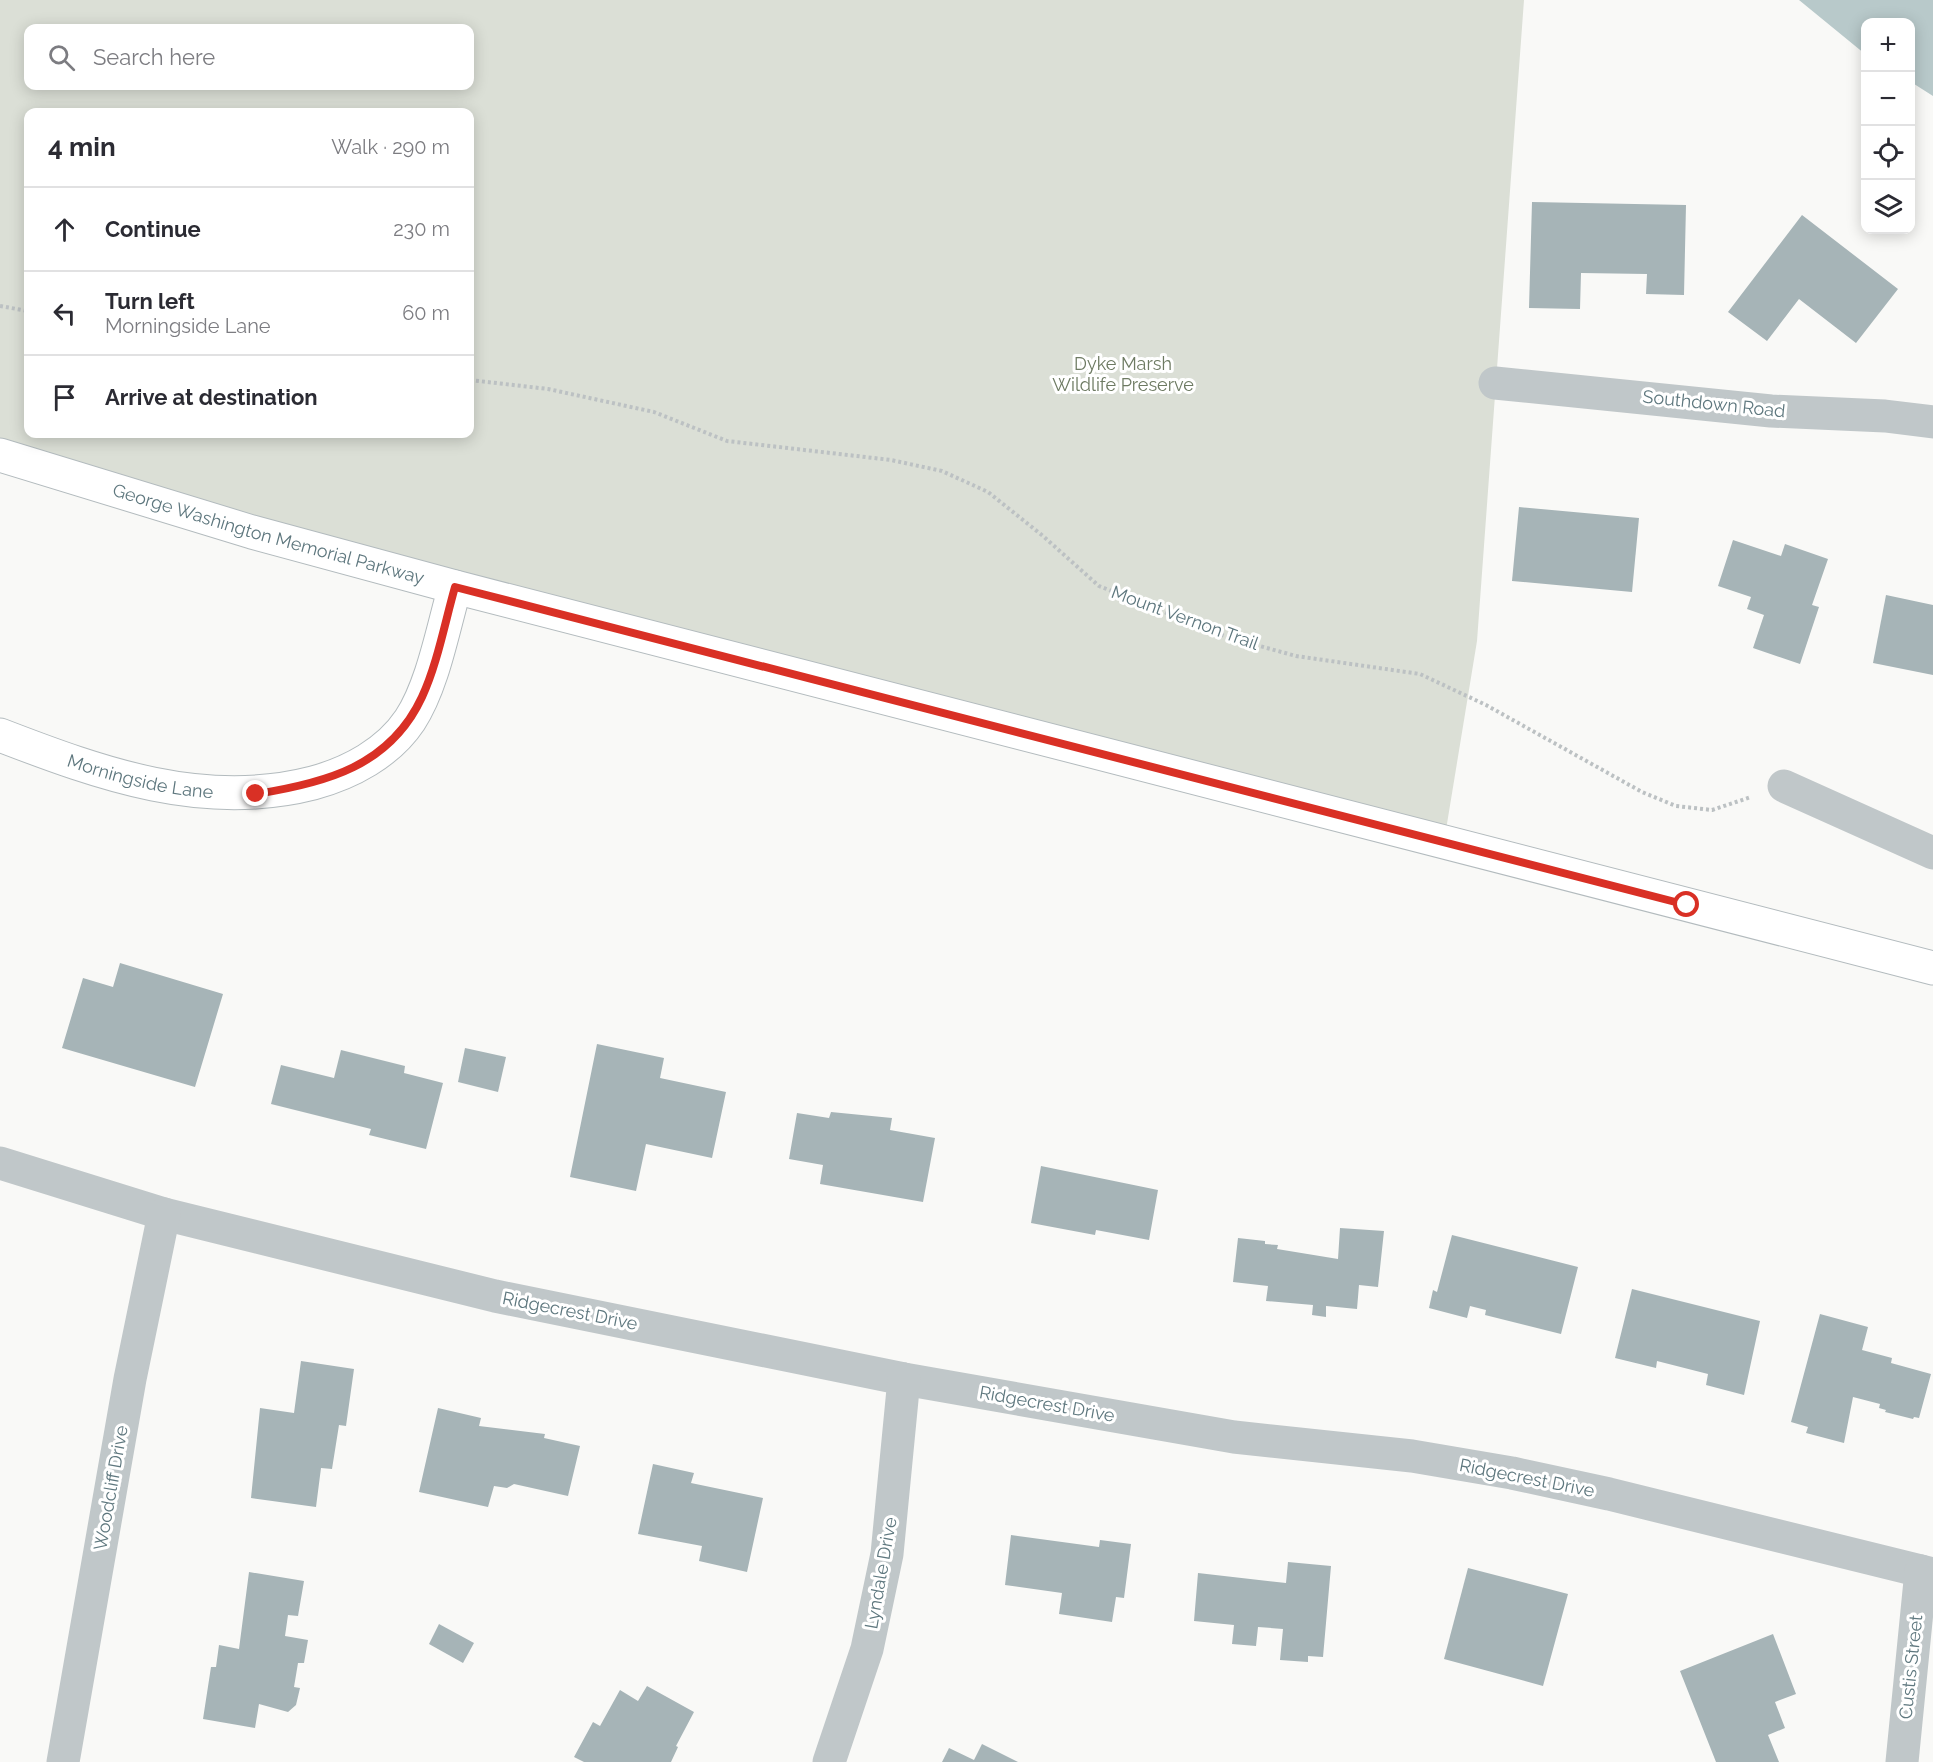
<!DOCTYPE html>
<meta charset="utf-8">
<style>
body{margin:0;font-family:Raleway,sans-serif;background:#f2f2f3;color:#2b2b33}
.controls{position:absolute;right:18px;top:18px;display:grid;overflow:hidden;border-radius:12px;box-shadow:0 3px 15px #0003}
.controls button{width:54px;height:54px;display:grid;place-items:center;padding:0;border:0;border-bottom:2px solid #e1e1e2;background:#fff;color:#2b2b33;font:30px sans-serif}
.stop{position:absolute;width:18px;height:18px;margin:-14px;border:4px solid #d93025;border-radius:50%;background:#fff}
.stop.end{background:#d93025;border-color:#fff;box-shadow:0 2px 6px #0008}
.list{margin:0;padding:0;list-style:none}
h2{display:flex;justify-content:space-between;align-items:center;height:78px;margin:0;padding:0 24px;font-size:26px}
h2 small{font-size:20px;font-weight:400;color:#7c7c81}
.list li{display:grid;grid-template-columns:39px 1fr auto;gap:18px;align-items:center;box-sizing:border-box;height:84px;padding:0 24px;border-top:2px solid #e1e1e2}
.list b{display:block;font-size:22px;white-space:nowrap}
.list p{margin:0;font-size:20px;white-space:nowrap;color:#7c7c81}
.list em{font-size:20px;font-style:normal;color:#7c7c81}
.icon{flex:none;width:33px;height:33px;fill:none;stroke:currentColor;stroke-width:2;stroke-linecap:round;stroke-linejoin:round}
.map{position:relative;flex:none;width:1933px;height:1762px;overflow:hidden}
.search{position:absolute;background:#fff;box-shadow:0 3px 15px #0003;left:24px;top:24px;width:450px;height:66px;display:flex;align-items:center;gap:15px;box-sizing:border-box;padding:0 21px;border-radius:12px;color:#7c7c81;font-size:22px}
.panel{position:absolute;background:#fff;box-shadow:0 3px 15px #0003;left:24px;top:108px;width:450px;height:330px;border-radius:12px}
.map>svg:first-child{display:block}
</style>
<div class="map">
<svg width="1933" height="1762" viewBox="0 0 1933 1762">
<rect width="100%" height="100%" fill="#f9f9f7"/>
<path fill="#dbdfd6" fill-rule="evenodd" d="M0,0H1524L1477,641L1444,842L455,587L0,444ZM28,28H470V86H28ZM28,112H470V434H28Z"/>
<polygon fill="#b8c9ca" points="1799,0 1933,0 1933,96 1911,82 1910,22 1866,22 1865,54"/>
<g fill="#a6b4b7">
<polygon points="1532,202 1686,205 1684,295 1646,294 1647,274 1581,273 1580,309 1529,308"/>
<polygon points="1802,215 1898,289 1856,343 1799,299 1767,341 1728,312"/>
<polygon points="1519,507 1639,518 1632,592 1512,581"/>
<polygon points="1733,540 1781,556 1785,544 1828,559 1812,605 1819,607 1800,664 1753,648 1764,615 1747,609 1751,597 1718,586"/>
<polygon points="1886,595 1933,605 1933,675 1873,663"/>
<polygon points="120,963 223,994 195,1087 62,1048 83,978 113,987"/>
<polygon points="597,1044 664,1058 660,1078 726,1092 712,1158 646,1144 636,1191 570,1177"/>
<polygon points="465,1048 506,1057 498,1092 458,1082"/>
<polygon points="341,1050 405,1066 404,1073 443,1083 426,1149 369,1135 371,1129 271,1104 281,1065 334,1078"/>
<polygon points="831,1112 892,1118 890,1130 935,1138 923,1202 820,1184 823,1165 789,1159 797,1113 829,1118"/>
<polygon points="1041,1166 1158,1190 1149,1240 1096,1230 1095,1235 1031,1223"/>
<polygon points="1340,1228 1384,1231 1378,1287 1359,1285 1357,1309 1326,1306 1326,1317 1312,1315 1313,1305 1266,1301 1268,1286 1233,1282 1238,1238 1265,1241 1265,1244 1278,1245 1277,1249 1338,1259"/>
<polygon points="1452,1235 1578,1267 1561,1334 1485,1315 1486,1310 1470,1306 1467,1318 1429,1308 1433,1290 1437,1292"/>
<polygon points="1632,1289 1760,1321 1744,1395 1706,1385 1708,1374 1657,1361 1656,1368 1615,1358"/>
<polygon points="1820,1314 1868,1327 1862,1350 1892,1358 1891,1363 1931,1374 1919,1418 1914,1417 1913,1419 1885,1412 1886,1410 1879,1408 1880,1404 1853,1397 1844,1443 1806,1433 1808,1427 1791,1422"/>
<polygon points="301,1361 354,1369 346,1426 339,1425 332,1469 321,1468 316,1507 251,1498 260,1408 294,1413"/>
<polygon points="438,1408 481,1418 479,1426 545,1434 544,1438 580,1446 568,1496 514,1484 507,1488 494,1486 488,1507 419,1492"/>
<polygon points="653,1464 694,1473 691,1483 763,1498 747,1572 699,1561 702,1546 638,1534"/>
<polygon points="1011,1535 1099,1547 1100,1540 1131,1544 1124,1598 1116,1597 1112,1622 1059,1614 1062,1593 1005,1585"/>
<polygon points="1288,1562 1331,1566 1323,1657 1308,1656 1308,1662 1280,1660 1283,1629 1258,1627 1256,1646 1232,1644 1234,1625 1194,1621 1198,1573 1286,1583"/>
<polygon points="1468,1568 1568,1594 1543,1686 1444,1659"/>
<polygon points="249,1572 304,1581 298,1616 288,1615 285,1636 308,1640 304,1663 298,1663 294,1687 300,1688 296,1705 288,1712 259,1704 255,1728 203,1719 211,1667 216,1667 219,1645 239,1649"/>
<polygon points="439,1624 474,1643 463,1663 429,1644"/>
<polygon points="1773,1634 1796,1694 1775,1702 1785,1728 1768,1735 1779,1762 1716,1762 1680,1671"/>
<polygon points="647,1686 694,1712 676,1746 678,1747 671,1762 584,1762 574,1757 593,1722 600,1726 620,1690 638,1701"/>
<polygon points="982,1744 1018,1762 942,1762 949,1748 974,1760"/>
</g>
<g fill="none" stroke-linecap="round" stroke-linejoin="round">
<defs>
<g id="major">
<path id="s1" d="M0,455L252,532L455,587L1933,968"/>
<path id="s2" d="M0,735C101,774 204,811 313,783C350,773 388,753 410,720C433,685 443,628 455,587"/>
</g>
</defs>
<use href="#major" stroke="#b3bbbe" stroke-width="35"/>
<g stroke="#bcc1c3" stroke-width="4" stroke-dasharray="3 3" stroke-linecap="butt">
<polyline points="0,306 28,311"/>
<polyline points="470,380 548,389 654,412 727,441 891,460 942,471 988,492 1043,536 1099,586 1227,637 1296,656 1420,674 1486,705 1642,792 1676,806 1712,810 1751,797"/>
</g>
<g stroke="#c0c7c9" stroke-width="33">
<polyline points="1495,383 1771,411 1885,416 1933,422"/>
<polyline points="1784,786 1933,853"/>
<polyline points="0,1163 164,1214 495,1296 904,1379 1234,1437 1412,1456 1512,1473 1609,1494 1933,1574"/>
<polyline points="63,1762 130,1379 164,1214"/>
<polyline points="829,1762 867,1649 887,1554 904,1379"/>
<polyline points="1902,1762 1921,1571"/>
</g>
<use href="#major" stroke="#fff" stroke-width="33"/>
</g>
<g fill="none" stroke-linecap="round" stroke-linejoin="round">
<path stroke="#d93025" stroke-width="8" d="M256,794C326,783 390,766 422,697C437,665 445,622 455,587L1687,905"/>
</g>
<g text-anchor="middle" stroke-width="6" stroke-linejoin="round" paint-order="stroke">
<g font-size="18" fill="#6d7a62" stroke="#fff">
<text x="1123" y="370">Dyke Marsh<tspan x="1123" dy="21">Wildlife Preserve</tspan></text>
</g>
<g font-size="18" fill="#5e777e" stroke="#fff">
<text transform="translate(1714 404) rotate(6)" y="6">Southdown Road</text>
<text dy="6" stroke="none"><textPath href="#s1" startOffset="280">George Washington Memorial Parkway</textPath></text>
<text transform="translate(1185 618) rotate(20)" y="6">Mount Vernon Trail</text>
<text dy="6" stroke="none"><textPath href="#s2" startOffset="147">Morningside Lane</textPath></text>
<text transform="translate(570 1311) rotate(11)" y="6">Ridgecrest Drive</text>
<text transform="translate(1047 1404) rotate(10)" y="6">Ridgecrest Drive</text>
<text transform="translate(1527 1478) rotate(11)" y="6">Ridgecrest Drive</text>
<text transform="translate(111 1488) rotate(-80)" y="6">Woodcliff Drive</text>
<text transform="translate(881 1573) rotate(-80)" y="6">Lyndale Drive</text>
<text transform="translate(1911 1667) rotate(-84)" y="6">Custis Street</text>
</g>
</g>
</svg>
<div class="controls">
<button>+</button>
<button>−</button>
<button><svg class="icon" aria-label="locate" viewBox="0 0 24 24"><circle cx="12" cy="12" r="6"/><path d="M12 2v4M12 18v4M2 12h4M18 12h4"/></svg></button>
<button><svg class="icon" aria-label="layers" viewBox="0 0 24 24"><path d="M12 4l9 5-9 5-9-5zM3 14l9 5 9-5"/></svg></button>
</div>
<div class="stop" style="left:1687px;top:905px"></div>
<div class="stop end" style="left:256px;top:794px"></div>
<div class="search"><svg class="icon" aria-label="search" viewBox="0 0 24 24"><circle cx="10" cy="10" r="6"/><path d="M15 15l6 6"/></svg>Search here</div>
<section class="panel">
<h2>4 min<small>Walk · 290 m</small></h2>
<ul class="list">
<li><svg class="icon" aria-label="ahead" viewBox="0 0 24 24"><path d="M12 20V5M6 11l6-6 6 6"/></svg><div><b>Continue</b></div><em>230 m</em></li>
<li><svg class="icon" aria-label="left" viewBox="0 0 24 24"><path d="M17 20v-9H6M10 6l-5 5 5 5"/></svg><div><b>Turn left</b><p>Morningside Lane</p></div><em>60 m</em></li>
<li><svg class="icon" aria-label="arrive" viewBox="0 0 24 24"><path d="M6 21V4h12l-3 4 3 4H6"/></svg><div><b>Arrive at destination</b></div></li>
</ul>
</section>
</div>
